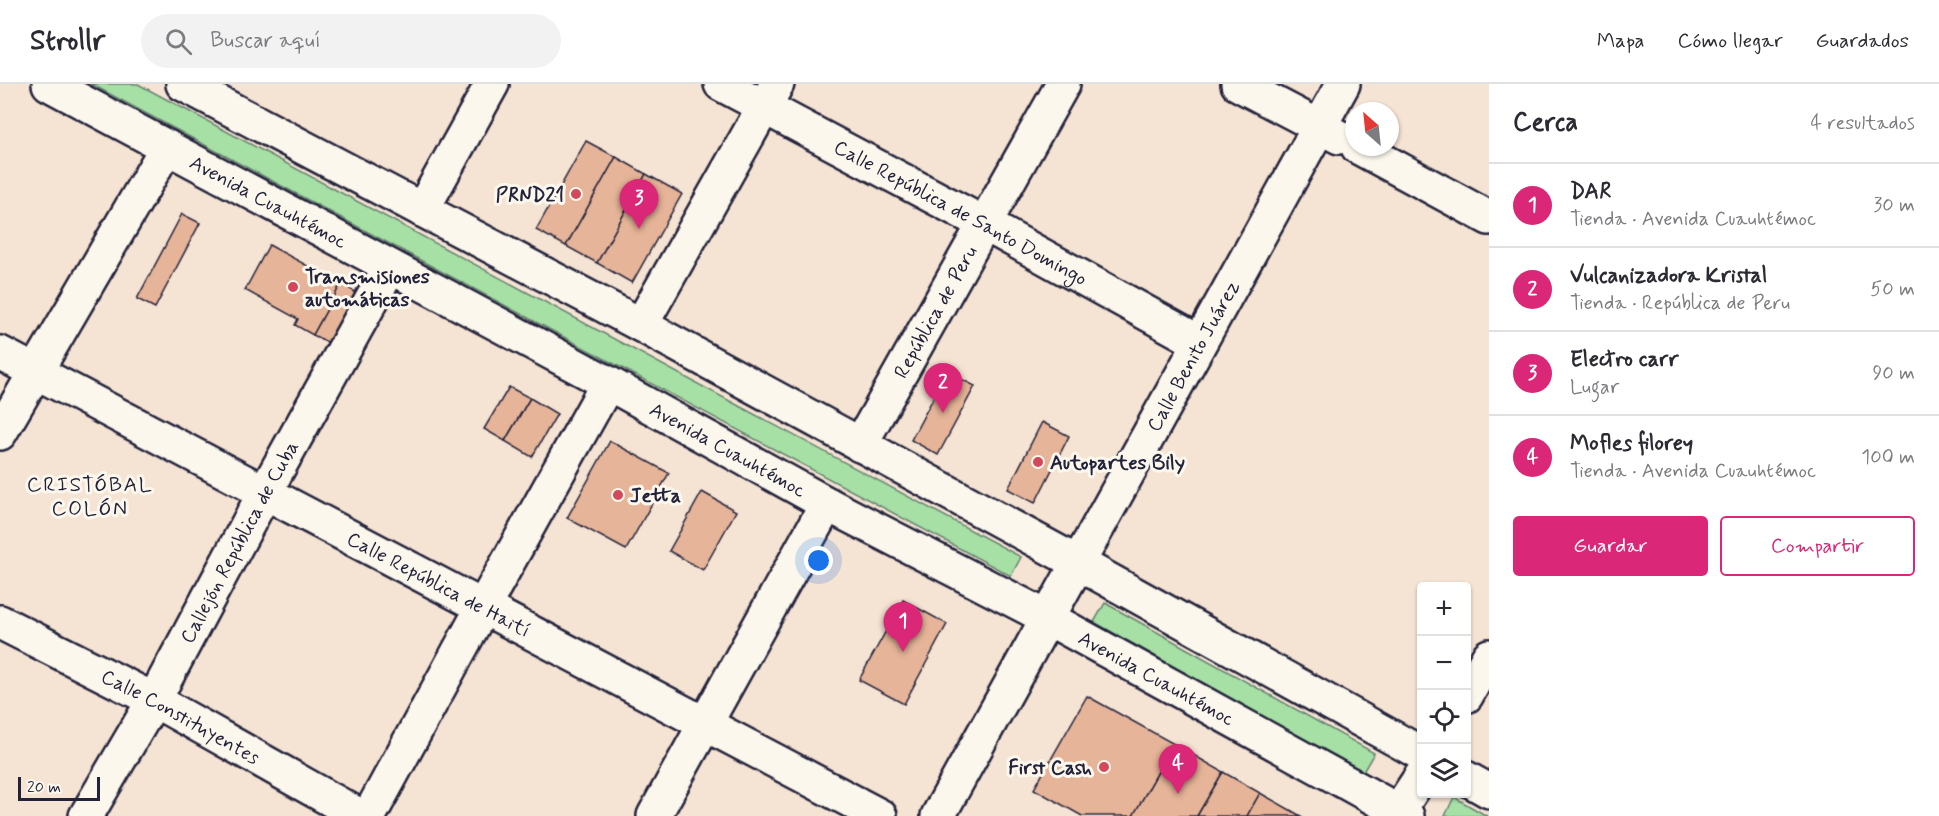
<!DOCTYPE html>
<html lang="es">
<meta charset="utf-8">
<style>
body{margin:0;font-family:Mynerve,sans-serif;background:#f2f2f3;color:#2b2b33}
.controls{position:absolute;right:18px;bottom:18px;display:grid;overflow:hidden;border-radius:6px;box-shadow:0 2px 4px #0004}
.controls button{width:54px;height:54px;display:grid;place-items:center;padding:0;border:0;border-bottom:2px solid #e1e1e2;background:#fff;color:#2b2b33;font:30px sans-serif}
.compass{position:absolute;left:1345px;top:18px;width:54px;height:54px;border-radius:50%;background:#fff;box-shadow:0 2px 4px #0004;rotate:333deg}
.scale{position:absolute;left:18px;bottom:15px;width:82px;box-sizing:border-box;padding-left:6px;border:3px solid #22223b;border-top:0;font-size:16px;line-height:21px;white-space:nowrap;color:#22223b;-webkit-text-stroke:4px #fbf7ec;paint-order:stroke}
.you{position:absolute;left:819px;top:477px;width:21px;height:21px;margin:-15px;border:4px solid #fff;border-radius:50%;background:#1a73e8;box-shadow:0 0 0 9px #1a73e833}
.badge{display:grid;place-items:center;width:39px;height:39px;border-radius:50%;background:#db2777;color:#fff;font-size:20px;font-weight:700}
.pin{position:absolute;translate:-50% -50px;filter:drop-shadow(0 2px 3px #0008)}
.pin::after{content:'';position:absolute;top:32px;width:21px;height:18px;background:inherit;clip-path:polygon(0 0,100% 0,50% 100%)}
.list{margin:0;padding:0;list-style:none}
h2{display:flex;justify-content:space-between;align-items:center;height:78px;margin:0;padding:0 24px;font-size:26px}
h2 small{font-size:20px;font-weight:400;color:#7c7c81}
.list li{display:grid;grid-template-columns:39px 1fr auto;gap:18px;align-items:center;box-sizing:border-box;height:84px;padding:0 24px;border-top:2px solid #e1e1e2}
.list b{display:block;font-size:22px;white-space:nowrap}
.list p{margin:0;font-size:20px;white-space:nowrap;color:#7c7c81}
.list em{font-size:20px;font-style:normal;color:#7c7c81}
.actions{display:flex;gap:12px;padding:18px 24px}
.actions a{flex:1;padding:14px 0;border:2px solid #db2777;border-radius:6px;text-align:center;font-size:21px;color:#db2777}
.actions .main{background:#db2777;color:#fff}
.icon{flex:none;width:33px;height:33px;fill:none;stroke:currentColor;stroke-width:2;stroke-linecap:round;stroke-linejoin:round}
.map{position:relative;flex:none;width:1489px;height:732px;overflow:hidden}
header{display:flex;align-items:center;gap:36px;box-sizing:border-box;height:84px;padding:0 30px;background:#fff;border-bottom:2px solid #e1e1e2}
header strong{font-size:28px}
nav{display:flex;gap:33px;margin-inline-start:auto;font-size:21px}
.search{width:420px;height:54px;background:#f2f2f3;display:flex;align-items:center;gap:15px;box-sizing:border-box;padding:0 21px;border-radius:33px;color:#7c7c81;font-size:22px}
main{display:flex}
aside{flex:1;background:#fff}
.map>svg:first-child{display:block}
</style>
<header>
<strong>Strollr</strong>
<div class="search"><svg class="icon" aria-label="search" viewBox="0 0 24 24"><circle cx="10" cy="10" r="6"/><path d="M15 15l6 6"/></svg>Buscar aquí</div>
<nav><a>Mapa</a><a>Cómo llegar</a><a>Guardados</a></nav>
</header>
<main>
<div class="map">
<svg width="1489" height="732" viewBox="0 0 1489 732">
<rect width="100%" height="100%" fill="#f5e3d3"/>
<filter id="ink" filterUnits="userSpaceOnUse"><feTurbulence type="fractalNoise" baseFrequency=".0167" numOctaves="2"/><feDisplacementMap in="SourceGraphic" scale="12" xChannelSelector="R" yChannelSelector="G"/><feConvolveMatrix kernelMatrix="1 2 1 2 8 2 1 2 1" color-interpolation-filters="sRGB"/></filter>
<g filter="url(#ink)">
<g fill="#a6e0a5" stroke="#648170" stroke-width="1.5">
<polygon points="91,0 138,0 1021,473 1011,492"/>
<polygon points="1105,519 1374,669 1363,688 1094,538"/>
<polygon points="1454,713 1487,732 1445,732"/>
</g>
<g fill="#e6b498" stroke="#22223b" stroke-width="1.5">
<polygon points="586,57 616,73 566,162 536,146"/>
<polygon points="616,73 646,90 597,179 566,162"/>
<polygon points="646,90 682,110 632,199 597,179"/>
<polygon points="182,130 200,139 155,224 137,215"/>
<polygon points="269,161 341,200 313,251 295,241 298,235 245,206"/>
<polygon points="341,200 359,210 331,260 313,251"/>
<polygon points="947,288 975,302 938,371 911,356"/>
<polygon points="509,303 530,314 505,357 484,345"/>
<polygon points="530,314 557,330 532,373 505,357"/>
<polygon points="1042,338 1069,352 1035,419 1008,405"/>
<polygon points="610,357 669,389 626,466 567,434"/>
<polygon points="702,408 736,427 703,486 669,467"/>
<polygon points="903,516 947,540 904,620 859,596"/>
<polygon points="1087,612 1174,660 1133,732 1082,732 1034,705"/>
<polygon points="1174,660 1223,688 1197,732 1133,732"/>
<polygon points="1223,688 1260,709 1247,732 1197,732"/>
<polygon points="1260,709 1301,732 1247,732"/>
</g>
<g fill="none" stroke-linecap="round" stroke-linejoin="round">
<defs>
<g id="minor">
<path id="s1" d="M721,0L983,139L1199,258"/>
<polyline points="1238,0 1339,53"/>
<polyline points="1358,63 1489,134"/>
<polyline points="422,126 492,0"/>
<polyline points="641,241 777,0"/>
<path id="s2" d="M0,269L880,732"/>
<polyline points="0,349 167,63"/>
<path id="s3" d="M860,361L1063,0"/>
<path id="s4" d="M0,538L154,616L360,732"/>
<polyline points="1466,612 1489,572"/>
<path id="s5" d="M86,732L154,616L265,408L390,183"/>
<polyline points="369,732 483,523 608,299"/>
<polyline points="654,732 827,420"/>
<path id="s6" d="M938,732L1343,0"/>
<polyline points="1395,732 1422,691"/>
</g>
<g id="major">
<path id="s7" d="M49,0L608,299L827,420L1046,533L1407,732"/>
<polyline points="183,0 641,241 1078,479 1422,670"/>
<polyline points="1466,694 1489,707"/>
</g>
</defs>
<use href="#minor" stroke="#22223b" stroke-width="38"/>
<use href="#major" stroke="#22223b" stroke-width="38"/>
<use href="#minor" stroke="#fbf7ec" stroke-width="33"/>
<use href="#major" stroke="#fbf7ec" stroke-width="33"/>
</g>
</g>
<g fill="#d1495b" stroke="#fbf7ec" stroke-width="2">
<circle cx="576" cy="110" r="6"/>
<circle cx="293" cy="203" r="6"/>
<circle cx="1038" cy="378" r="6"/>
<circle cx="618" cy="411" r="6"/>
<circle cx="1104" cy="683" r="6"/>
</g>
<g text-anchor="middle" stroke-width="6" stroke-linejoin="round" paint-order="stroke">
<g font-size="20" font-weight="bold" fill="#22223b" stroke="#fbf7ec" text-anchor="start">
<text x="564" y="117" text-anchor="end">PRND21</text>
<text x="305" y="199">Transmisiones<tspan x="305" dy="23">automáticas</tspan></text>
<text x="1050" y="385">Autopartes Bily</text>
<text x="630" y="418">Jetta</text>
<text x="1092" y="690" text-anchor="end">First Cash</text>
</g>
<g font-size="20" fill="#22223b" stroke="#fbf7ec">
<text dy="7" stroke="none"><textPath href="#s7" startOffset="249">Avenida Cuauhtémoc</textPath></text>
<text dy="7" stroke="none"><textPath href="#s1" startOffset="272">Calle República de Santo Domingo</textPath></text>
<text dy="7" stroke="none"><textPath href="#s3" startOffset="153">República de Peru</textPath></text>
<text dy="7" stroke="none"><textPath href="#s6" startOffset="526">Calle Benito Juárez</textPath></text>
<text dy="7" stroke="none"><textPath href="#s7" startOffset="771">Avenida Cuauhtémoc</textPath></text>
<text dy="7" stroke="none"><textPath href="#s5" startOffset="314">Callejón República de Cuba</textPath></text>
<text dy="7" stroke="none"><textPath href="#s2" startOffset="496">Calle República de Haití</textPath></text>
<text dy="7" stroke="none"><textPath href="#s7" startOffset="1257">Avenida Cuauhtémoc</textPath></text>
<text dy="7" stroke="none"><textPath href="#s4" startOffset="204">Calle Constituyentes</textPath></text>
</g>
<g font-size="21" letter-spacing="1.5" fill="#22223b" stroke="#fbf7ec">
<text x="90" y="407">CRISTÓBAL<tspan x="90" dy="24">COLÓN</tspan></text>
</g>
</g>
</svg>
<div class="controls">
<button>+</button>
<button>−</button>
<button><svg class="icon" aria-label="locate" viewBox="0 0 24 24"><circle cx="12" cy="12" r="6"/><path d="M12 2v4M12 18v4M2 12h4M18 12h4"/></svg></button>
<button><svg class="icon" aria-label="layers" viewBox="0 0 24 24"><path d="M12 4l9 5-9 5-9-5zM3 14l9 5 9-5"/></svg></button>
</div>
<svg class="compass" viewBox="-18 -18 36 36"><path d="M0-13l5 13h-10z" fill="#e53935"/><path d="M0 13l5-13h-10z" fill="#7c7c81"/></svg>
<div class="scale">20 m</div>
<div class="you"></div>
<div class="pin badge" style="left:903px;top:568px">1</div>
<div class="pin badge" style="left:943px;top:329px">2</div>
<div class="pin badge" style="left:639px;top:145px">3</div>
<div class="pin badge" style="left:1178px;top:710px">4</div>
</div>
<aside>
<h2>Cerca<small>4 resultados</small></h2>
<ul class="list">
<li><span class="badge">1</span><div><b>DAR</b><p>Tienda · Avenida Cuauhtémoc</p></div><em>30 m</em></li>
<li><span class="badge">2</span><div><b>Vulcanizadora Kristal</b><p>Tienda · República de Peru</p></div><em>50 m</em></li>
<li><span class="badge">3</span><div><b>Electro carr</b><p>Lugar</p></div><em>90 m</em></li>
<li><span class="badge">4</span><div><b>Mofles filorey</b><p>Tienda · Avenida Cuauhtémoc</p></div><em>100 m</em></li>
</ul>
<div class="actions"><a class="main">Guardar</a><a>Compartir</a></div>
</aside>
</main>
